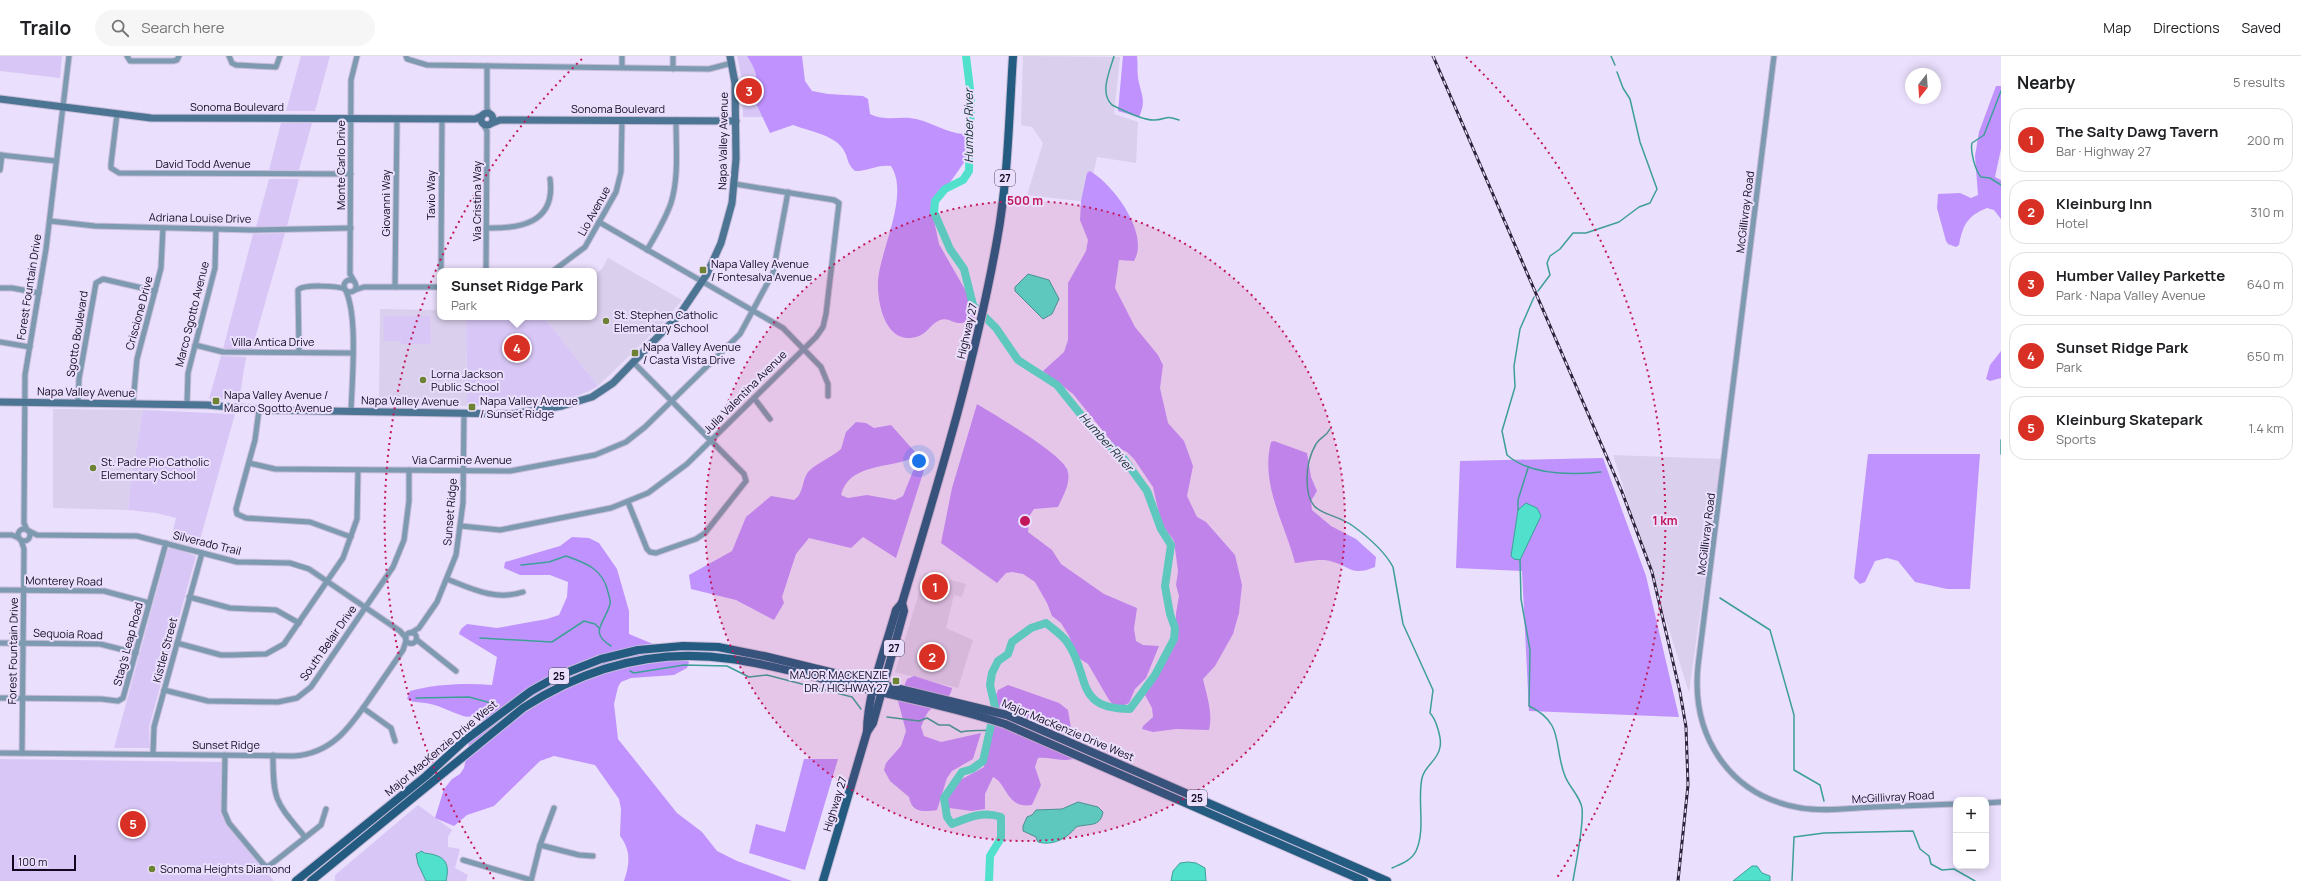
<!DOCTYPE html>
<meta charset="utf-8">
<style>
body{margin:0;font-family:Manrope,sans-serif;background:#f6f6f6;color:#202124}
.controls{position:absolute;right:12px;bottom:12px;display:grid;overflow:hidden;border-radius:8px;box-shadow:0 2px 10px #0003}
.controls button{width:36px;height:36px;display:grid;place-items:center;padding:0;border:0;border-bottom:1px solid #e0e0e0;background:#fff;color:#202124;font:20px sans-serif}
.compass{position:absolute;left:1905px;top:12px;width:36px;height:36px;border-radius:50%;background:#fff;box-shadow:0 2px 10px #0003;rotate:197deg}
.scale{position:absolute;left:12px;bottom:10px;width:64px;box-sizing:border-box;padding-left:4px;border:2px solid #130820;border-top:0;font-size:11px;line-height:14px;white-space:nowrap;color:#130820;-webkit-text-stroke:3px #eadffc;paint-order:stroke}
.you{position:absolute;left:919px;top:405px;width:14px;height:14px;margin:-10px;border:3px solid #fff;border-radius:50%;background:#1a73e8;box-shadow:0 0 0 6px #1a73e833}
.badge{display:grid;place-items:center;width:26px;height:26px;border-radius:50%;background:#d93025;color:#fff;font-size:13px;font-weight:700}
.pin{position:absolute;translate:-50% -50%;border:2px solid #fff;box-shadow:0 1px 4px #0006}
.popup{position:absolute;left:437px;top:212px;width:160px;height:52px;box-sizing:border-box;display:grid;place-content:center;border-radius:8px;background:#fff;filter:drop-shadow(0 1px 3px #0005);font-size:13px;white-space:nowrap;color:#757577}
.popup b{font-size:15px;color:#202124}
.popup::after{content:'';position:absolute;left:50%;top:100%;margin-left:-8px;border:8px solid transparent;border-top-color:#fff}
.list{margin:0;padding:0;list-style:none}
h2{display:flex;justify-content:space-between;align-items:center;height:52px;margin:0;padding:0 16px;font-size:17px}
h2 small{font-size:13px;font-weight:400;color:#757577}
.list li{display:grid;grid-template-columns:26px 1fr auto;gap:12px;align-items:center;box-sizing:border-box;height:64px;margin:0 8px 8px;padding:0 8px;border:1px solid #e0e0e0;border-radius:16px}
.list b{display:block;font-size:15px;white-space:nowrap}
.list p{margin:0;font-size:13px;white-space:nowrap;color:#757577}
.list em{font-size:13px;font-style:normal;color:#757577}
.icon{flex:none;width:22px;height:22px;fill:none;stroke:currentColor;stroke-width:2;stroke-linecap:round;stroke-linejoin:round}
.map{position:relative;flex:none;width:2001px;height:825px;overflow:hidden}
header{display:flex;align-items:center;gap:24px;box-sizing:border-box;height:56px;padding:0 20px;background:#fff;border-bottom:1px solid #e0e0e0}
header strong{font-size:19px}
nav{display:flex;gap:22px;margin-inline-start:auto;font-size:14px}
.search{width:280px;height:36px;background:#f6f6f6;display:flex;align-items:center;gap:10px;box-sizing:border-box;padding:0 14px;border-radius:22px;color:#757577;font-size:15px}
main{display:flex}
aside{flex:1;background:#fff}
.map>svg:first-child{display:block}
</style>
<header>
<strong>Trailo</strong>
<div class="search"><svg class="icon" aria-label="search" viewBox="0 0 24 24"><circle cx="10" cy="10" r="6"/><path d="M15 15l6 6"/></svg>Search here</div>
<nav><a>Map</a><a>Directions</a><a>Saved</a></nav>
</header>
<main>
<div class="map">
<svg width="2001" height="825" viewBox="0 0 2001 825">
<rect width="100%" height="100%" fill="#eadffc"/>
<g fill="#dacfed">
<polygon points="1023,0 1120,1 1114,58 1138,66 1136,107 1097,101 1087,146 1027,139 1043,87 1032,71 1021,69"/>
<polygon points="608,202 682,244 663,267 598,330 544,261 594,261 594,219 602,213"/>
<polygon points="380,253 440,254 440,261 466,261 467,350 379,349"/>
<polygon points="53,353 143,354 131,423 128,454 53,452"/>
<polygon points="1613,399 1722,403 1689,636"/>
<polygon points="925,517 966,528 962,541 954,539 946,572 973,584 958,632 895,616"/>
</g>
<g fill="#d8c7f6">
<polygon points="0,0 62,0 60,22 0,15"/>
<polygon points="301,0 330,0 315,55 286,55"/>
<path d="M737,0H747C757,15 759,24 753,41L763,61H743L742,24Z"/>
<polygon points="281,67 312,67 299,114 269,114"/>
<polygon points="269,123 299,123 287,170 256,171"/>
<polygon points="285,177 252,293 223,293 253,178"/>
<polygon points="383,260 430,260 431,288 401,288 401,285 384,285"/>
<path d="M466,261H544L598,330C564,352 506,350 467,350Z"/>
<polygon points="221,300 246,301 239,345 209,343"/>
<polygon points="143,354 235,358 198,491 171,484 176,462 156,457 128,454 131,423"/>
<polygon points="173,492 196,500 149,671 150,692 114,692 168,493"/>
<polygon points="0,703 222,706 222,747 227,768 274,825 0,825"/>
<polygon points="418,749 452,774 448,781 448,791 460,793 455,812 468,819 466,825 335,825 335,819"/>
</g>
<g fill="#c092fe" fill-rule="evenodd">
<path d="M747,0H802L805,25L812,35L828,38L863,40L868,43L870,58C885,65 896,61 910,62C929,64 947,78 965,78L966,95L965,105L949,128L938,135L931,150L939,188L967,237L970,251L975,262C971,263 965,267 961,267C954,268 948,261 940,264C932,267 927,277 919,280C886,292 877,248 878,225C880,194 910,139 891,110C878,108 868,115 855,115C846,107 849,102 843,93C834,79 809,75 793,69L770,77L753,41C759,24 757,15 747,0Z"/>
<path d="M1123,0H1137C1138,7 1137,15 1138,22C1141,39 1147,44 1139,61L1118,55Z"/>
<path d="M1996,30H2001V93L1995,121L2001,124V163L1994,154L1987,152C1967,160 1963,169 1959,189L1956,191L1948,188L1946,185L1937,152L1938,138L1960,137L1971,142L1978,139L1975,100L1979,76Z"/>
<path d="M1090,115C1114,129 1150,178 1134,205L1119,204L1115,232L1135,271L1158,299L1163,309L1160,332L1168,367L1184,385L1193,410L1187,440L1197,461L1206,466L1235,499L1242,529L1239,557L1233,578L1215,610L1203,623C1207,641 1213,656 1209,674L1176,673L1153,676L1142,673L1143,670L1153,661L1152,652L1145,639L1160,613L1176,571V557L1179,540L1176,529L1178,515L1174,485L1161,467L1153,431L1134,403L1127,396L1116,391L1073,338L1043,315L1064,296L1068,284V227L1086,195L1088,184L1080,164L1081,145L1087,117Z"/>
<polygon points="2001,295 2001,322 1990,325 1986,323 1990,309"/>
<path d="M977,348C995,359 1059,396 1067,413C1072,426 1063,440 1058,451L1034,453L1030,459L1028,476L1052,494L1061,508L1104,538L1137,552L1134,573L1136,585L1143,589L1159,590L1146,622L1135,633L1129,647C1121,651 1115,652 1109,644L1088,608L1077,601L1069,580L1061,567L1052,560L1047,547L1035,526L1023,518L1012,516L1006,517L997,527L941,487L952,432Z"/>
<path d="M856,366L866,367L874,372L891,369L915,396L912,402C888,413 849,407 841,439L848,442L867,439L895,444L903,440L913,415L917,411L924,414L896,502L863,481L851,492L809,482L796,498L782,541L784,547L774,564L736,544L691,533L689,519L732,495L746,461L771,440L794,444C805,437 801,422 810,414C817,407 832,401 841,393L846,376Z"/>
<path d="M1274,385L1307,397L1311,421L1317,435L1311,445L1312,454L1331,470L1356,483L1376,501L1375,511C1351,521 1350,510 1330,505C1320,502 1305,506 1295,507C1285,467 1260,429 1271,386Z"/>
<polygon points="1868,398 1980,398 1970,533 1947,533 1915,526 1898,505 1887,502 1875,505 1865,526 1860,528 1854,522"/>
<path d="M1603,402L1646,520L1679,661L1529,655L1522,515L1456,512L1460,405ZM1518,454L1520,504L1511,500Z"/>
<path d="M572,481L589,482L599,487L617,513L629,555V578L653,588C656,603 674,601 687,603L689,606L687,612L674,619L631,622L621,626L618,631L614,648L618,683L677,757L702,776L717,795L737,805L792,825H624C630,808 631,794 620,780L621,753L619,743L595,709L554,700L540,705L494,750L467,759L454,770L435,762L444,733L452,723L460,718L464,712L469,687C476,683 486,674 481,664C477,658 469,662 463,660C451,656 437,648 425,647C418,646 414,647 407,643L410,635C437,628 464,627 492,629L497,601L459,578L461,573L467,568L497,572L547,563L559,559L567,541L568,526L550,519H520L504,512L505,506L560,490Z"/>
<path d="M914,620L952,632C950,646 936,647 928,656C925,660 923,667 921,671L924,680L941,686L981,677L973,703L952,715L947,722L937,754C923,756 912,757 909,741L890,725L884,714L886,707L901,690L906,675L898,645L907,623Z"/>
<path d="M1008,629L1059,647L1068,654L1073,684L1077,691L1073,703C1060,706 1050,701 1038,702L1035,711L1041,729L1032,749C1006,753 1007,727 993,721L985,738V753L972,755L949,752L946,748C952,722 965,723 984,711C987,695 983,664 1002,658L995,642L998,634Z"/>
<polygon points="804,703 838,703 805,814 749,797 756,768 785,776"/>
</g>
<g fill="#50e0cc" stroke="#3e9f98">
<polygon points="1028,218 1049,224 1059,243 1052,258 1043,263 1015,235 1015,231"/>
<polygon points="1526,447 1537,452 1541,460 1520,504 1514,503 1511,500 1518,454"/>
<path d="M1078,746L1098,751L1103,756C1100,772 1089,767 1076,771C1067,783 1052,790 1038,786L1036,781L1023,775V770L1027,761L1032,759L1036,754L1062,753Z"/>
<path d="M422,795L424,797C442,799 451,804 446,825H426L418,808L416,798Z"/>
<polygon points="1188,806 1196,807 1205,812 1206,825 1171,825 1173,815 1180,807"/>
<polygon points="1752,810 1757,810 1762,817 1770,820 1770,825 1733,825"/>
</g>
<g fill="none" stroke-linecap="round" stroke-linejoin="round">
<g stroke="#3e9f98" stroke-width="1.5">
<path d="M1114,0C1110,15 1099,36 1112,49C1122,54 1145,65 1155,64C1169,63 1163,59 1179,64"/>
<polyline points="1611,0 1615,9"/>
<path d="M2001,35L1984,79L1972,87C1970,95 1975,114 1981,121L1990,122L2001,129"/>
<polyline points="1538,235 1550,219 1547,207 1550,200 1560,193 1573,177 1586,177 1619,166 1639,151 1650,147 1657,133 1640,86 1630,43 1623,32 1617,16"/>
<path d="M1534,241L1520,273L1514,310L1515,331L1502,375L1507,399C1530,419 1572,419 1601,416"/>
<path d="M1330,373C1326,381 1319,382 1316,388C1310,398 1307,412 1307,423C1307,463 1329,453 1353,470C1368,481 1385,496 1393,511L1403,568L1433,634L1430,657C1436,663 1442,683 1440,691C1438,705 1425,709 1422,722C1417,745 1426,773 1416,795C1411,805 1401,808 1392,812"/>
<polyline points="2001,384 2001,398"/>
<polyline points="1518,454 1518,444 1528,412"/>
<path d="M1520,504L1521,543L1530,594L1529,650C1565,667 1553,690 1565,720C1569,731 1580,740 1582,752C1584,770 1576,806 1573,825"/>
<path d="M521,509L549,506L566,500C586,507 603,513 608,536C609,540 611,545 610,548C605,567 588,576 611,590"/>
<polyline points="1720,542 1770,574 1794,659 1794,714 1820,729 1824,745"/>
<polyline points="480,582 552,586 584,565 595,568 599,572"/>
<polyline points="630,615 634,617 684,609 727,610 749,621 767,619 852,641 861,653"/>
<polyline points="416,642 469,641 491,647"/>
<path d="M887,661L919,665L927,662L939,669H949L961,676C968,674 981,675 989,674"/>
<polyline points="1792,825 1794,781 1824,777 1913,775 1920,793 1929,800 1931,808 1942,814 1954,813 1975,825"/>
</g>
<path stroke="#50e0cc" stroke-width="8" d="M966,0L971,41L969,115L963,124L945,133L935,145L934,156L950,193L964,213L973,249L996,272L1018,304L1057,329L1094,375L1124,403L1147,435L1161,473L1171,489L1165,530L1170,558L1175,572L1174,583L1155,619L1130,653C1073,653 1091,619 1067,586C1062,579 1053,573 1046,567L1031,572L1012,586L1008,598L998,605L992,617L990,629L995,651L983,705L972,713L962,716L944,742L947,761L952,768C969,761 983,755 1001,761V782L990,800L989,825"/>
<defs>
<g id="street">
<polyline points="127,0 130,5 173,5 177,4 179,0"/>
<polyline points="229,0 232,7 236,9 276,11 280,0"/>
<polyline points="406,0 407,3 427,9 709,13 732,7"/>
<polyline points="673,0 673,13"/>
<path d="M1774,0L1698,610C1691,680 1729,740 1801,752C1825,756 1850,752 1874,751C1901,750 1929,749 1956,748"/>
<polyline points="487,10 487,52 491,60"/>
<polyline points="622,11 622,0"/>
<polyline points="117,58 111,108 111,112 119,117 351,118"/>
<polyline points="483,68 487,75 486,215"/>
<polyline points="0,99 56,105"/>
<polyline points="0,114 2,99"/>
<polyline points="50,165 95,170 253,174 351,172"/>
<polyline points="599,166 783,272 821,311 828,328 828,340"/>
<path d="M486,172C520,173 556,167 550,123"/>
<path d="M647,194C656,179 665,164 671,147C679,121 676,92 676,64"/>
<polyline points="441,215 442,63"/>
<polyline points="553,215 585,191 616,136 621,116 622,64"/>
<circle cx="350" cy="230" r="6"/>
<polyline points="354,225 350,218 351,24 357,0"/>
<polyline points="395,231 397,63"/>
<polyline points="0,232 12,232 39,237"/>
<polyline points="355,234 364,231 440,231"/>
<path d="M346,235C358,262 352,324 351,356"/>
<polyline points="0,286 30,291"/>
<polyline points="195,289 223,296 352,297"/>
<path d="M299,296L298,234C304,228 337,230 345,233"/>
<polyline points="754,342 770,363"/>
<polyline points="78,346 79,323 96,227 103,223 155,235"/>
<polyline points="133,347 137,303 161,212 163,172"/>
<polyline points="187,348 188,317 215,212 216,173"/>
<polyline points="259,354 255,384 236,453 237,458 246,462 310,466 351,481"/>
<polyline points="249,407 275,413 510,415 595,399 626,386 645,371 740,278 773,217 788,136"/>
<polyline points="628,446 647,493 650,496 656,497 696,483 705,477 746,425 744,418 633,306"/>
<polyline points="461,470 500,474 611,452 648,437 687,408 816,281 823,271 826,258 839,147 834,144 735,128"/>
<circle cx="24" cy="479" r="6"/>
<polyline points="27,474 24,467 25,319 46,193 69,0"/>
<polyline points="29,475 37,479 137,480 237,506 290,507 309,513 400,575 406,582"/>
<polyline points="0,479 12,479 19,482"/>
<polyline points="21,484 24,493 22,697"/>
<path d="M447,523C472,533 496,545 523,536"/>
<polyline points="0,534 104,535 149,547"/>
<polyline points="189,541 230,552 276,554 299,567"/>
<circle cx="411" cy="582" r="5.5"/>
<polyline points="411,577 419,572 437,546 456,499 463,447 464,357"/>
<polyline points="417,584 456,615"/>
<polyline points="0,587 100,588 136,597"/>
<polyline points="177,587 221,599 233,599 266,598 284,588 343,502 357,463 358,414"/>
<polyline points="164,634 208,645 278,646 297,642 311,631 393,511 404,484 409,445 409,414"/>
<polyline points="0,642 101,643 118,645 123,642 166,487"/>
<polyline points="363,652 391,672 395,685"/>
<path d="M0,697L293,700C332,698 350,671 370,642C381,626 392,610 403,594L406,585"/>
<polyline points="153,698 154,671 202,497"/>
<polyline points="225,699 224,755 229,767 265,810 269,810 321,769 326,753"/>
<path d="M273,699C273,746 276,746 305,781"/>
<polyline points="1986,747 2001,746"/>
<polyline points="540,789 579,799 593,800"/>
<polyline points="463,804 531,824"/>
<polyline points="531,825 540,789 554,752"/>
</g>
<g id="secondary">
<polyline points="0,43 151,62 475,63 482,60"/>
<circle cx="487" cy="63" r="6"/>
<polyline points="492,67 500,64 736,65"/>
<polyline points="0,346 207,349 264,354 512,358 562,350 592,341 613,327 680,258 707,218 721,187 732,147 736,103 735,27 730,0"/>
</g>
<g id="primary">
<polyline points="867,676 873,667 904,555 902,547"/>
<polyline points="296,825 426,720 464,685 531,635 558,620 601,603 638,594 683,590 718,591 764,600 1007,659 1387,825"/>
<path d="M311,825L523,652C586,611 656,592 731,603C769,608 806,619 843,628C897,640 952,651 1005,668L1364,825"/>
<path d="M823,825L867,676C867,638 886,591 896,554L902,547C938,427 975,308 997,184C1008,124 1009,61 1013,0"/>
</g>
</defs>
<use href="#street" stroke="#c8bdd9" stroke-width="7"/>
<use href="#secondary" stroke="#c8bdd9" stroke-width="9"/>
<use href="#primary" stroke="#c8bdd9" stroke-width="10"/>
<use href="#street" stroke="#7e9ab0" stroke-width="5"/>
<use href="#secondary" stroke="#4c7594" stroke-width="7"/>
<use href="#primary" stroke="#245b80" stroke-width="8"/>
<defs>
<polyline id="rail" points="1433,0 1622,436 1652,516 1680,636 1686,671 1688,729 1678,825"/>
</defs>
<use href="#rail" stroke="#2e233b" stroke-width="3"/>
<use href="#rail" stroke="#eadffc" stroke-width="1.5" stroke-dasharray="4.5" stroke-linecap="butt"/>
</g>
<circle cx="1025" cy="465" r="320" fill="#c2185b" fill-opacity=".12"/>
<g fill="none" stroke="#c2185b" stroke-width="2" stroke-dasharray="2 4">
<circle cx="1025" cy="465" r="320"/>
<path d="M494 823A640 640 0 0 1 584 1M1466 1A640 640 0 0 1 1556 823"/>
</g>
<g fill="#6d8233" stroke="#eadffc" stroke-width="1.5">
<rect x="699" y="210" width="8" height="8" rx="2"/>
<circle cx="606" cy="265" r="4"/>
<rect x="631" y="293" width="8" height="8" rx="2"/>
<circle cx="423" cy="324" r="4"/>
<rect x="212" y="341" width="8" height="8" rx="2"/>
<rect x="468" y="347" width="8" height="8" rx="2"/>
<circle cx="93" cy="412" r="4"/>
<rect x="892" y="621" width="8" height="8" rx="2"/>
<circle cx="152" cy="813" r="4"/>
</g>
<g text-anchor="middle" stroke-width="4" stroke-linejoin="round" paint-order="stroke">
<g fill="#eadffc" stroke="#544862" stroke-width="1">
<rect x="995" y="114" width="20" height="16" rx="3"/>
<rect x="884" y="584" width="20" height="16" rx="3"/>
<rect x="549" y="612" width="20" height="16" rx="3"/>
<rect x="1187" y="734" width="20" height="16" rx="3"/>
</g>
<g font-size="10" font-weight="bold" fill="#130820">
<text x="1005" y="126">27</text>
<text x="894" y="596">27</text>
<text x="559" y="624">25</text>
<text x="1197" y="746">25</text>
</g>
<g font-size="11" fill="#130820" stroke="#eadffc">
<text x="237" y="55">Sonoma Boulevard</text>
<text x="618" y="57">Sonoma Boulevard</text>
<text transform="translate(723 85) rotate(-89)" y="4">Napa Valley Avenue</text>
<text x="203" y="112">David Todd Avenue</text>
<text transform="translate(341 109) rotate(-90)" y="4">Monte Carlo Drive</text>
<text transform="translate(431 139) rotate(-90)" y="4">Tavio Way</text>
<text transform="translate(477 145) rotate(-90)" y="4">Via Cristina Way</text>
<text transform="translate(386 147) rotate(-90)" y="4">Giovanni Way</text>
<text transform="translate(594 155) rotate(-61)" y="4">Lio Avenue</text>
<text transform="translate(1745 156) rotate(-83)" y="4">McGillivray Road</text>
<text transform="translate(200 162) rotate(1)" y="4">Adriana Louise Drive</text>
<text transform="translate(29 231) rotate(-81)" y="4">Forest Fountain Drive</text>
<text transform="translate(139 257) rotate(-75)" y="4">Criscione Drive</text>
<text transform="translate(192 258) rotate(-76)" y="4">Marco Sgotto Avenue</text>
<text transform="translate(967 275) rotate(-77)" y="4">Highway 27</text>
<text transform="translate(77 278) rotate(-81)" y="4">Sgotto Boulevard</text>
<text x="273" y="290">Villa Antica Drive</text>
<text transform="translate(86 336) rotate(1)" y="4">Napa Valley Avenue</text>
<text transform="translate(745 336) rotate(-45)" y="4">Julia Valentina Avenue</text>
<text transform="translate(410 345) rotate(1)" y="4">Napa Valley Avenue</text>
<text x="462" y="408">Via Carmine Avenue</text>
<text transform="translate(450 456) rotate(-85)" y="4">Sunset Ridge</text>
<text transform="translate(1706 478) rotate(-83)" y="4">McGillivray Road</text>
<text transform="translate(207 487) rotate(14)" y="4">Silverado Trail</text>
<text transform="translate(64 525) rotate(1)" y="4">Monterey Road</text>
<text transform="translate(68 578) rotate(2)" y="4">Sequoia Road</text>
<text transform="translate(328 587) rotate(-55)" y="4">South Belair Drive</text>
<text transform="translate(128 588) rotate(-75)" y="4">Stag's Leap Road</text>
<text transform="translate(165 594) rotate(-75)" y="4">Kistler Street</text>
<text transform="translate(13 595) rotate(-89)" y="4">Forest Fountain Drive</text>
<text transform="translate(1068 674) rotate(23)" y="4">Major MacKenzie Drive West</text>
<text x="226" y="693">Sunset Ridge</text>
<text transform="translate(441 692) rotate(-40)" y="4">Major MacKenzie Drive West</text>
<text transform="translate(1893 741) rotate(-3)" y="4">McGillivray Road</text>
<text transform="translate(835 748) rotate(-73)" y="4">Highway 27</text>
</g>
<g font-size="11" fill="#130820" stroke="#eadffc" text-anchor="start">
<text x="711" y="212">Napa Valley Avenue<tspan x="711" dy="13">/ Fontesalva Avenue</tspan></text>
<text x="614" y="263">St. Stephen Catholic<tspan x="614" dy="13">Elementary School</tspan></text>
<text x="643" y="295">Napa Valley Avenue<tspan x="643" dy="13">/ Casta Vista Drive</tspan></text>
<text x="431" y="322">Lorna Jackson<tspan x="431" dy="13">Public School</tspan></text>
<text x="224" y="343">Napa Valley Avenue /<tspan x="224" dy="13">Marco Sgotto Avenue</tspan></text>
<text x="480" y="349">Napa Valley Avenue<tspan x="480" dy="13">/ Sunset Ridge</tspan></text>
<text x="101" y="410">St. Padre Pio Catholic<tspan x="101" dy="13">Elementary School</tspan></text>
<text x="888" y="623" text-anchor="end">MAJOR MACKENZIE<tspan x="888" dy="13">DR / HIGHWAY 27</tspan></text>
<text x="160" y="817">Sonoma Heights Diamond</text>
</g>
<g font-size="12" font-style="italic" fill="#13312d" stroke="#eadffc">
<text transform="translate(969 70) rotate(-90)" y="4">Humber River</text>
<text transform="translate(1106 386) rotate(48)" y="4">Humber River</text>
</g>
</g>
<circle cx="1025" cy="465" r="6" fill="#c2185b" stroke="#eadffc" stroke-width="2"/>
<g font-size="12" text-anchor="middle" font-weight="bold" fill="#c2185b" stroke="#eadffc" stroke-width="4" stroke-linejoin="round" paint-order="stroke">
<text x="1025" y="149">500 m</text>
<text x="1665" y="469">1 km</text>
</g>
</svg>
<div class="controls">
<button>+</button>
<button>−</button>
</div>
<svg class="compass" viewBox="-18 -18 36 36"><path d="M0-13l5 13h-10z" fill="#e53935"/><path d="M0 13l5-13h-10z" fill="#757577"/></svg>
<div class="scale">100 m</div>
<div class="you"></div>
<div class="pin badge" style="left:935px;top:531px">1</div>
<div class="pin badge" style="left:932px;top:601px">2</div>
<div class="pin badge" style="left:749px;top:35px">3</div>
<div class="pin badge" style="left:517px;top:292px">4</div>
<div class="popup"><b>Sunset Ridge Park</b>Park</div>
<div class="pin badge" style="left:133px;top:768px">5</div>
</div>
<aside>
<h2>Nearby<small>5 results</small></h2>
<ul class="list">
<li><span class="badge">1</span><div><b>The Salty Dawg Tavern</b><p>Bar · Highway 27</p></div><em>200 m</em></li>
<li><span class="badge">2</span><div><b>Kleinburg Inn</b><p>Hotel</p></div><em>310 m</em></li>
<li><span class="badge">3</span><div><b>Humber Valley Parkette</b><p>Park · Napa Valley Avenue</p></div><em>640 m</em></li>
<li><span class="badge">4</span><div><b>Sunset Ridge Park</b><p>Park</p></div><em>650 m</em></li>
<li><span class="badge">5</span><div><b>Kleinburg Skatepark</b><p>Sports</p></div><em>1.4 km</em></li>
</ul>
</aside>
</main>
